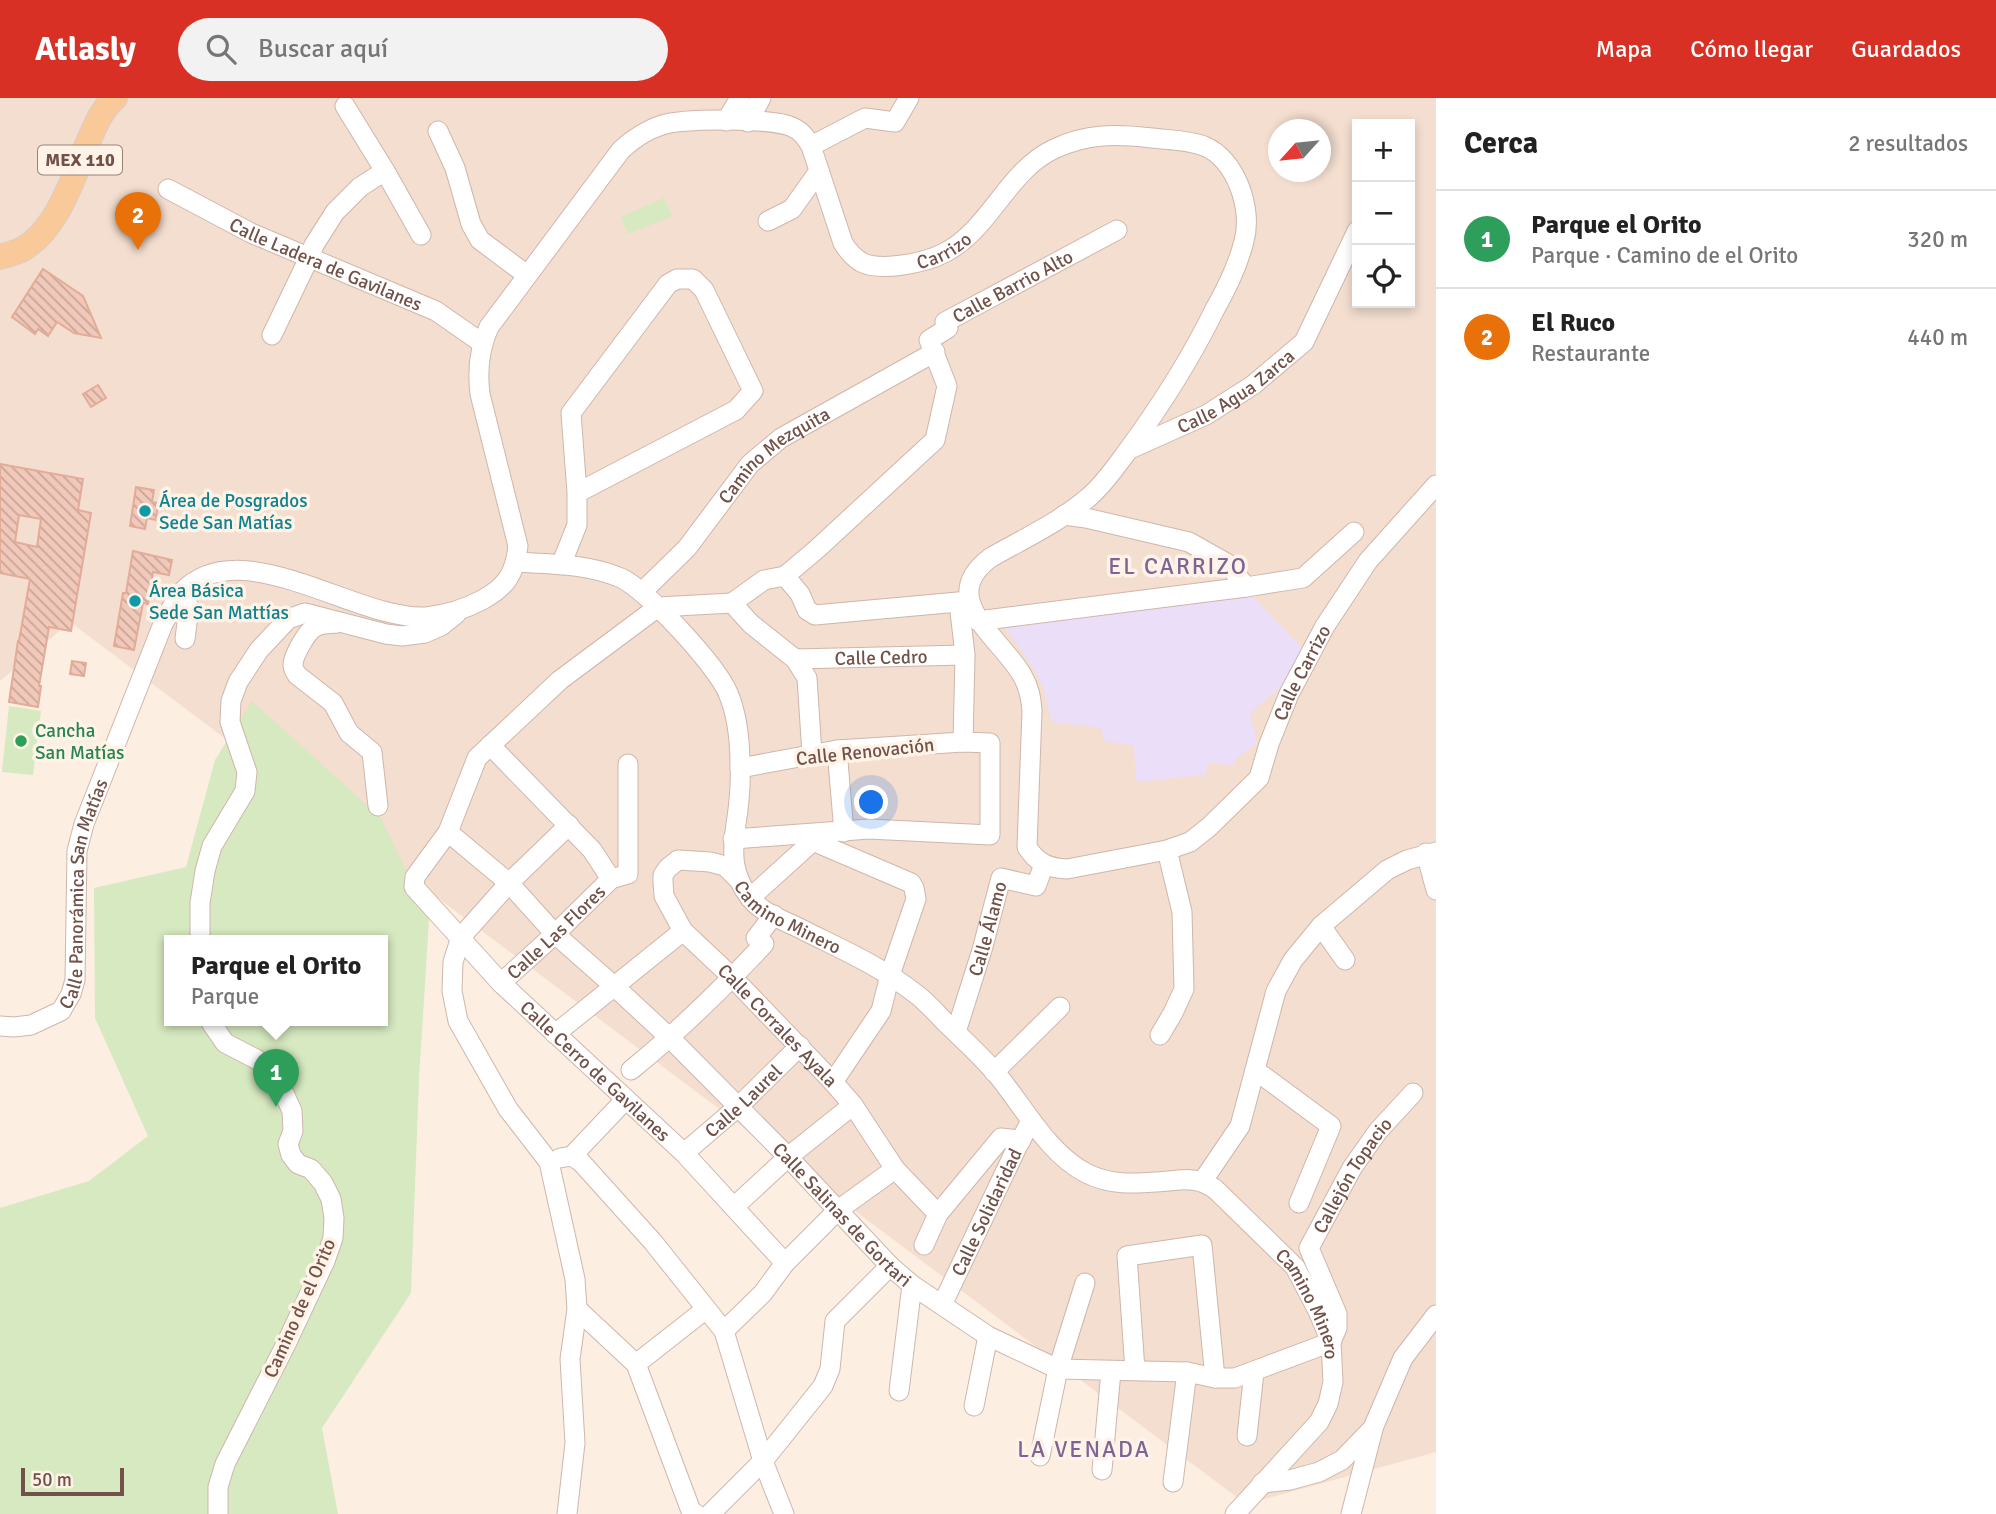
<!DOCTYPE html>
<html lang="es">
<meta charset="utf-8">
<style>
body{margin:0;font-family:Signika,sans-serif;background:#f2f2f2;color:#222}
.controls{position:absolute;right:21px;top:21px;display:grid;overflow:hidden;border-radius:0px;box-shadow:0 4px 10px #0003}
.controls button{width:63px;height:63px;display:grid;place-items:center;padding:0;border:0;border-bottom:2px solid #e0e0e0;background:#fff;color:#222;font:35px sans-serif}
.compass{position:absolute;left:1268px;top:21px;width:63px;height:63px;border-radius:50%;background:#fff;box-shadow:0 4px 10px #0003;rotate:243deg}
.scale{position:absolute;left:21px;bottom:18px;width:103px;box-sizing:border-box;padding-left:7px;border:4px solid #725248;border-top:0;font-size:19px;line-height:24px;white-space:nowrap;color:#725248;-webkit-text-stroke:5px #fff2e7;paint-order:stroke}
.you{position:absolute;left:872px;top:705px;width:24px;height:24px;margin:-18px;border:5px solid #fff;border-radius:50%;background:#1a73e8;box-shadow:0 0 0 10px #1a73e833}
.badge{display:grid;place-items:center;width:46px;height:46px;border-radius:50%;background:#d93025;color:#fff;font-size:23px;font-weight:700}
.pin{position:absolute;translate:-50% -58px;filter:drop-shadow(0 2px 4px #0008)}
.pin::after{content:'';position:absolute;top:37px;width:24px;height:21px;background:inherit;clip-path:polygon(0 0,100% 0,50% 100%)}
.popup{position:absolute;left:164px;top:837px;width:224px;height:91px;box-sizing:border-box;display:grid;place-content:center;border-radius:0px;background:#fff;filter:drop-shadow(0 2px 5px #0005);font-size:23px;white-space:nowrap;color:#767676}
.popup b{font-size:26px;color:#222}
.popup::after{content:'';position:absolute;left:50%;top:100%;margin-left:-14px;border:14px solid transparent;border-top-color:#fff}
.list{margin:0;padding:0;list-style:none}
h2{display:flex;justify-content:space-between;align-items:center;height:91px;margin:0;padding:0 28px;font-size:30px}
h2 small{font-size:23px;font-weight:400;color:#767676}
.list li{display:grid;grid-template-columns:46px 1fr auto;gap:21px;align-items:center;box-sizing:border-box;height:98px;padding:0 28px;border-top:2px solid #e0e0e0}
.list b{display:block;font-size:26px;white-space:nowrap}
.list p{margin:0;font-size:23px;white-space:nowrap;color:#767676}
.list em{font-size:23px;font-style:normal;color:#767676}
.icon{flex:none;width:38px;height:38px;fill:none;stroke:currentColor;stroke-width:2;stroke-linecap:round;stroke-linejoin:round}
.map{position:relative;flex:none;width:1436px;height:1416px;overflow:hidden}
header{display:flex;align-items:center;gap:42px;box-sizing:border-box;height:98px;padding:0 35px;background:#d93025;color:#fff}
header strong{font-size:33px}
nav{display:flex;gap:38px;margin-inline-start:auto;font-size:24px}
.search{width:490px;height:63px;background:#f2f2f2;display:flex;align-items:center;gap:18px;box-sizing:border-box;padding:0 24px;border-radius:38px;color:#767676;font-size:26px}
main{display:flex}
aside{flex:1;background:#fff}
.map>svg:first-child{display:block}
</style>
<header>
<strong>Atlasly</strong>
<div class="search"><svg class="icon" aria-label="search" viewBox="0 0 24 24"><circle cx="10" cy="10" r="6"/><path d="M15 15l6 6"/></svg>Buscar aquí</div>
<nav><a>Mapa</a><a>Cómo llegar</a><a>Guardados</a></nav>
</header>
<main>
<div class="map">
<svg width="1436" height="1416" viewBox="0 0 1436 1416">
<defs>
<pattern id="building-back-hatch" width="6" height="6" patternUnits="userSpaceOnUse" patternTransform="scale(1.75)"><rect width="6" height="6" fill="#f1c8b9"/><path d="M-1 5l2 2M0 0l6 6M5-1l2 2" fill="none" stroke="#c8a598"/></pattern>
</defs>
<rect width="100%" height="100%" fill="#fceee1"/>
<path fill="#f3decf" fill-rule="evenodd" d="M0,0H1436V1354L1246,1406L70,524L0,583ZM1357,26H1410V205H1357ZM1279,32H1321V74H1279Z"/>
<polygon fill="#ebdef8" points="1253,499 1304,552 1282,588 1250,615 1257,645 1235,662 1232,668 1209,664 1205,677 1136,684 1134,648 1103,643 1102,630 1052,624 1043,589 1034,571 1003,526"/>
<g fill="#d6e9c0" fill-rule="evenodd">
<polygon points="664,100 672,118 628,136 621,119"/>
<path d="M252,603L381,720L429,822L419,980L411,1195L322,1330L338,1416H0V1110L89,1083L148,1038L95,920L94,790L186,769L215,662ZM169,843H383V923H169Z"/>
<polygon points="9,608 41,613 33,677 2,674"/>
</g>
<g fill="url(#building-back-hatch)" stroke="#e3ac99" stroke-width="2" fill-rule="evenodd">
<polygon points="43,171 83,198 101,240 74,235 57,224 48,238 38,231 35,236 12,219"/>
<polygon points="98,287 106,300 91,309 83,296"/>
<path d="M0,366L83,381L78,412L91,415L71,533L49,529L39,588H41L38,609L9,604L18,543H19L30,481L0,475ZM19,417L41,421L37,449L15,444Z"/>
<polygon points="136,389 154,392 152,404 158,405 156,422 147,420 145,431 130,428"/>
<polygon points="133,453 172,462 169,477 153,474 148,506 143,505 134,552 114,548 123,495 126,495"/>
<polygon points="72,563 86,565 84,578 70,576"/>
</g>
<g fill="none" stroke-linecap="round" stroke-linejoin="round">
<defs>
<g id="minor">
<polyline points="345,8 385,73 421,137"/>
<polyline points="726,23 740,0"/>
<polyline points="748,24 761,0"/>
<polyline points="438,33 455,70 471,126 480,142 527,177"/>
<polyline points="811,48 865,20 895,24 909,0"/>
<path id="s1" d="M168,91L251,135L436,213L482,245"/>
<polyline points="768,123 792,111 819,73"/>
<polyline points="272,237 309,160 314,147 335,114 360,89 385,73"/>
<path id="s2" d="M1130,351L1206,317L1253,287L1304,244L1357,133"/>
<polyline points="1064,417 1086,420 1189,444 1228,466 1246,489"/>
<path id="s3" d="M516,464C550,466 589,466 621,480C647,492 717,568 728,595C738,618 740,643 740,668C741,686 739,707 736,726C732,754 731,777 751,801C763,816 788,824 805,833C843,852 882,869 916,896C927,904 936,915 946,925C963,941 980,957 995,974C1023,1007 1047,1055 1086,1075C1113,1089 1140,1085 1169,1083C1180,1082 1190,1080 1201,1084C1205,1085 1210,1088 1215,1091L1295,1169L1318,1213L1331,1244L1333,1284L1328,1306L1319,1324L1235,1416"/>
<polyline points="561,467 577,427 577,395 571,315 668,186 677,181 693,181 704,192 753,293 736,312 577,395"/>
<path id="s4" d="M785,478L817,451L935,342L947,288L929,242L948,230L945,224L1117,132"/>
<polyline points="183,494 189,509 185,541"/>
<path id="s5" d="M642,494L687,450L750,366L781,340L935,254"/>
<polyline points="732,505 764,482 785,478 800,496 807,512 815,517 969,503"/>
<polyline points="732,505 751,526 795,561 807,580 812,656"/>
<polyline points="959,505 965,557 963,644"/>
<path id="s6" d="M658,509L560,582L477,660L448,734L415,779L414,789L501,885L684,1055L785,1165"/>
<polyline points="658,509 732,505"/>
<polyline points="978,523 1246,489 1303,480 1354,434"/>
<path d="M337,525C329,526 321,525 315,529C307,533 293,558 293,567C293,571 295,573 297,577L333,605L349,635L372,654L378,708"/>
<path id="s7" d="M795,561L965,557"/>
<polyline points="490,647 592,752 611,781"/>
<polyline points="837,652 844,734"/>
<path id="s8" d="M448,734L509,785L555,836L615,889L670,940L788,1059L890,1168L912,1187L988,1238L1058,1271L1187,1274L1215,1280H1235L1331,1244L1337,1230V1216L1309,1150L1352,1070L1378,1033L1413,995"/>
<polyline points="733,741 869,731 990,737 990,645 963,644 837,652 740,670"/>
<polyline points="1426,755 1436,792"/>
<path id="s9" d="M738,781L725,768L710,764L678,762L668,770L663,777V784L664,798L683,833L733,880L833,984L853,1007L895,1071L938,1116"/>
<polyline points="750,800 813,743 911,785 914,790 916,801 890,877 881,913 833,984"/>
<polyline points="1321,828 1345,862"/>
<polyline points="200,843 200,805 205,773 212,748 245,693 247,674 230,624 231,603 238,584 259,552 288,521 305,515 386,536 402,538 425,535 441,528 456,516"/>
<path id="s10" d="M501,885L555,836L611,781L628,776V666"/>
<polyline points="210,923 225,945 256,961 267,969 278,982 292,1013 293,1033 288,1046 291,1057 298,1066 311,1071 323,1085 331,1101 334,1120 333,1140 325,1163 286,1246 225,1366 218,1389 218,1416"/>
<path id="s11" d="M0,928L14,929L31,927L61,913L71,896L75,882L77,753L84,726L163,526C169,515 174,503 182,494C241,432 356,523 426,519C445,517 465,511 482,502C506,489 515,476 518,448L480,296C477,272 479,251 489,229L621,52C633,41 646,32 662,27C684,20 773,20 792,29C802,33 806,40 811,48L843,145C848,153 853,159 861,164C880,174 925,165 944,155C990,132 1007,73 1054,51C1087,35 1116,36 1152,40C1168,42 1188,42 1204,48C1236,61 1253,111 1244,143C1238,167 1227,190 1215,211C1190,262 1160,309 1126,355C1115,370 1104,386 1089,399C1060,424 1023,441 990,460C936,501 1000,539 1022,577C1029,589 1031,599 1032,613L1027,749C1037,765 1048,770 1067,771L1167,752L1190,744L1209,729L1259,680L1269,646L1289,596L1325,528L1368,463L1436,387"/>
<path id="s12" d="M956,934L982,852L1001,780L1036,788L1044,767"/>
<polyline points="555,936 683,833"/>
<polyline points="1160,937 1173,915 1184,891 1182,814 1167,752"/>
<path d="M631,972C679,933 722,891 764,846L756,840L774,817"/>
<polyline points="1255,972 1331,1028 1299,1105"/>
<polyline points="994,974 1060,909"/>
<path id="s13" d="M684,1055L738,1009L800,948"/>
<polyline points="572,1058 581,1064 653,1144 724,1233 763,1363 784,1416"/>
<polyline points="560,1060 572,1058 626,1001"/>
<polyline points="1202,1084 1240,1028 1276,893 1293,862 1321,828 1387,772 1407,762 1436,754"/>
<polyline points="734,1109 788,1059 853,1007"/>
<polyline points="924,1147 938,1116 1001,1040 1021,1042"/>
<path id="s14" d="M942,1207L1018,1047L1031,1023"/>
<polyline points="577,1211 636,1266 691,1413 696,1416"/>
<polyline points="724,1233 763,1195 785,1165 838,1112 895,1071"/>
<polyline points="636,1266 706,1211"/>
<polyline points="1135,1272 1127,1158 1202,1147 1215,1280"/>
<polyline points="899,1293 912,1187"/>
<polyline points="974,1308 988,1238"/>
<polyline points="1247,1338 1254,1274"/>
<polyline points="1040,1358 1058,1271 1085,1185"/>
<polyline points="1102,1372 1111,1273"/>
<polyline points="1173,1384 1187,1274"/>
<polyline points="1262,1385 1290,1382 1319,1374 1342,1362 1373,1330 1403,1260 1436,1217"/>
<polyline points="567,1416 575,1345 570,1261 577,1211 575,1181 549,1064 508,1011 458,923 452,893 453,864 461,839 509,785 569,727"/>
<polyline points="710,1416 763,1363 823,1288 830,1271 835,1223 890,1168"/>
<polyline points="1351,1416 1373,1331"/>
</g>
<path id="major" d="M0,159C7,157 14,155 21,152C58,132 73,79 89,42C96,26 102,11 115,0"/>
</defs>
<use href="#minor" stroke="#cfb6ab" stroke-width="21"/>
<use href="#major" stroke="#d8cfcc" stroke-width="26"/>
<use href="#minor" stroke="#fff" stroke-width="19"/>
<use href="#major" stroke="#fac999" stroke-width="24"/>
</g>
<g fill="#0f9aa8" stroke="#fff2e7" stroke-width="2.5">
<circle cx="145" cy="413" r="7"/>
<circle cx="135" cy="503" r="7"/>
</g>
<circle fill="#2e9e5b" stroke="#fff2e7" stroke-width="2.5" cx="21" cy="643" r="7"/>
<g text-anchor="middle" stroke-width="7" stroke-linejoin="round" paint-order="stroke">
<rect fill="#fff2e7" stroke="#9c8278" stroke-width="2" x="38" y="47.5" width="84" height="29" rx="5"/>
<g font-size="18" font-weight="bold" fill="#725248">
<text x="80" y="68">MEX 110</text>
</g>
<g font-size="19" fill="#725248" stroke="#fff2e7">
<text dy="7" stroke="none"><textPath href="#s11" startOffset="1759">Carrizo</textPath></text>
<text dy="7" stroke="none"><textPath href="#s1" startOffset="175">Calle Ladera de Gavilanes</textPath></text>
<text dy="7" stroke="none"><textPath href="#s4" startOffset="413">Calle Barrio Alto</textPath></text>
<text dy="7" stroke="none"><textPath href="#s2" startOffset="121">Calle Agua Zarca</textPath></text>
<text dy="7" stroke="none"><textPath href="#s5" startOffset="192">Camino Mezquita</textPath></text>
<text dy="7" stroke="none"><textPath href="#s7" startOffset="86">Calle Cedro</textPath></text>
<text dy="7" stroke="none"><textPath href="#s11" startOffset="3290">Calle Carrizo</textPath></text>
<text transform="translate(865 653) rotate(-6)" y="7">Calle Renovación</text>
<text dy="7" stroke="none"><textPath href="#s11" startOffset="186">Calle Panorámica San Matías</textPath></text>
<text dy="7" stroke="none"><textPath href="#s3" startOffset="518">Camino Minero</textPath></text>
<text dy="7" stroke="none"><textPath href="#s10" startOffset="75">Calle Las Flores</textPath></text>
<text dy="7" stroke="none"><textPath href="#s12" startOffset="108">Calle Álamo</textPath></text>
<text dy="7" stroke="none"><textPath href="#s9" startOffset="282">Calle Corrales Ayala</textPath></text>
<text dy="7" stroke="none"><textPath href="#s6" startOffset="640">Calle Cerro de Gavilanes</textPath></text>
<text dy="7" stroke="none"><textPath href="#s13" startOffset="79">Calle Laurel</textPath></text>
<text dy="7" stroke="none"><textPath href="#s8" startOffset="1284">Callejón Topacio</textPath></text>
<text dy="7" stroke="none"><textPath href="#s14" startOffset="103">Calle Solidaridad</textPath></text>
<text dy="7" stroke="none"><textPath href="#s8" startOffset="550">Calle Salinas de Gortari</textPath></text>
<text dy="7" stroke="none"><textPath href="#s3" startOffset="1200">Camino Minero</textPath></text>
<text transform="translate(299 1210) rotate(-66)" y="7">Camino de el Orito</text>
</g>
<g font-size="19" fill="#0d838f" stroke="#fff2e7" text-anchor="start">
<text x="159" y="409">Área de Posgrados<tspan x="159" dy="22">Sede San Matías</tspan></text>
<text x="149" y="499">Área Básica<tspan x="149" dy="22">Sede San Mattías</tspan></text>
</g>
<g font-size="19" fill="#27864d" stroke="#fff2e7" text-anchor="start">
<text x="35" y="639">Cancha<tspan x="35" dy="22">San Matías</tspan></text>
</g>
<g font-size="23" letter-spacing="2" fill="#7e6496" stroke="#fff2e7">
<text x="1178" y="476">EL CARRIZO</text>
<text x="1084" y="1359">LA VENADA</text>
</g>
</g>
</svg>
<div class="controls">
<button>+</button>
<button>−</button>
<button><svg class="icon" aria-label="locate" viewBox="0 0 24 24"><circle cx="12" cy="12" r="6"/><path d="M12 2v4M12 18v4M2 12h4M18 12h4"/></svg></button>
</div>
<svg class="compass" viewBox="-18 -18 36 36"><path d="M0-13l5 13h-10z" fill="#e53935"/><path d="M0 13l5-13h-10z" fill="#767676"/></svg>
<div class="scale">50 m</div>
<div class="you"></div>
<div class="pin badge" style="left:276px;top:1009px;background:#2e9e5b">1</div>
<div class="popup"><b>Parque el Orito</b>Parque</div>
<div class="pin badge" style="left:138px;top:152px;background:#e8710a">2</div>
</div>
<aside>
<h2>Cerca<small>2 resultados</small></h2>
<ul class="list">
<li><span class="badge" style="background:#2e9e5b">1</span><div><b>Parque el Orito</b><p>Parque · Camino de el Orito</p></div><em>320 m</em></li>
<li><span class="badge" style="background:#e8710a">2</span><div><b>El Ruco</b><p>Restaurante</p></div><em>440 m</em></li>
</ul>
</aside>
</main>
